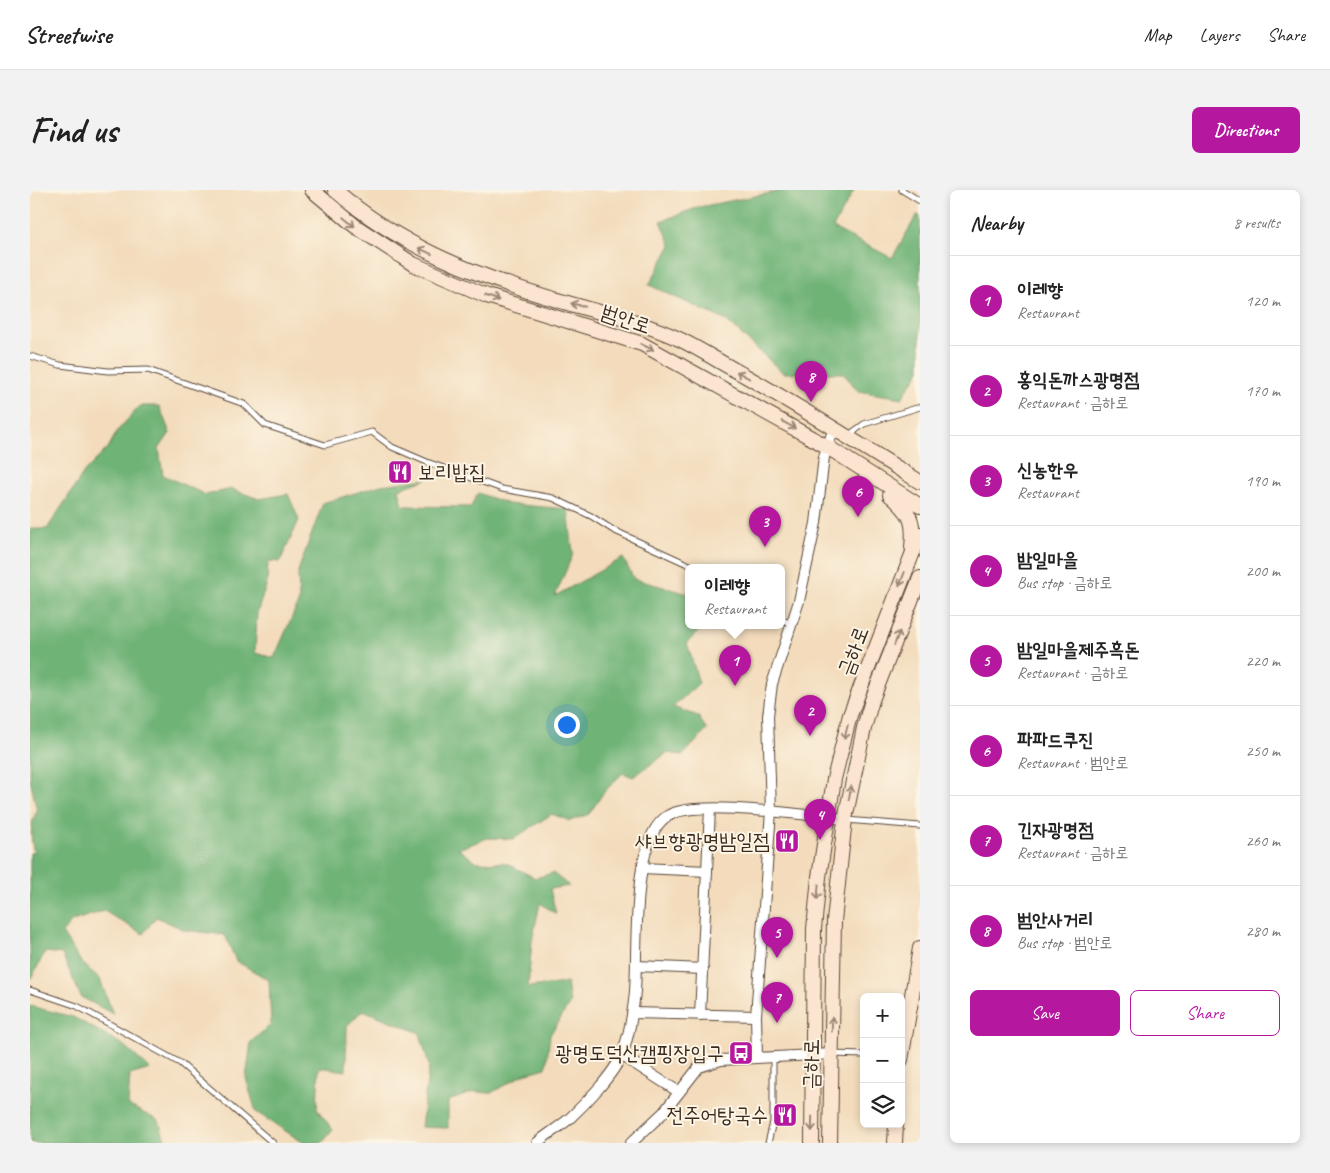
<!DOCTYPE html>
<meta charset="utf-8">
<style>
body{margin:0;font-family:Caveat,"Poor Story",sans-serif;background:#f2f2f2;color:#222}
.controls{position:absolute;right:15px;bottom:15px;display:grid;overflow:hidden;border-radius:8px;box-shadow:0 2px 8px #0003}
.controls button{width:45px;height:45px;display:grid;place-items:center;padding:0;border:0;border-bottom:1px solid #e0e0e0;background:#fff;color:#222;font:25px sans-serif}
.you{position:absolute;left:536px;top:534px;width:18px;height:18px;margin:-12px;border:4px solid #fff;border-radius:50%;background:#1a73e8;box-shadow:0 0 0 8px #1a73e833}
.badge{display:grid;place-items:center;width:32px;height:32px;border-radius:50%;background:#b5179e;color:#fff;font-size:16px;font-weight:700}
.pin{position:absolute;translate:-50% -41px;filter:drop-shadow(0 1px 2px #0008)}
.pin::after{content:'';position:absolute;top:26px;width:18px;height:15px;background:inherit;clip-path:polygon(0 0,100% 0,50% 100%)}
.popup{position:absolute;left:655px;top:374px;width:100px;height:65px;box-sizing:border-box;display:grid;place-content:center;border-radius:8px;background:#fff;filter:drop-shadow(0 1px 4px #0005);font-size:16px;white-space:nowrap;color:#767676}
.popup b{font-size:19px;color:#222}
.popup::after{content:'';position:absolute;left:50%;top:100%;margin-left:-10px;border:10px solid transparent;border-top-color:#fff}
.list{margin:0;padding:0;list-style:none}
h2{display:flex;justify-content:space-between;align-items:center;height:65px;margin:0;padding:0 20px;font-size:21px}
h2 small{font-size:16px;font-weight:400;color:#767676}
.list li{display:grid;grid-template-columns:32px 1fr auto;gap:15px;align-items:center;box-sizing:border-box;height:90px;padding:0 20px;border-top:1px solid #e0e0e0}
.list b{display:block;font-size:19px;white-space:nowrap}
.list p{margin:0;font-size:16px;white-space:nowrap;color:#767676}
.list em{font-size:16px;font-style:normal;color:#767676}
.actions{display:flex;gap:10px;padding:15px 20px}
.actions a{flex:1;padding:11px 0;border:1px solid #b5179e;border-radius:8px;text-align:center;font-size:18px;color:#b5179e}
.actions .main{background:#b5179e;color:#fff}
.icon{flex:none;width:28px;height:28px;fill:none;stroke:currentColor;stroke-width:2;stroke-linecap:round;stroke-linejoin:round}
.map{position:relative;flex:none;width:890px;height:953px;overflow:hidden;border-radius:8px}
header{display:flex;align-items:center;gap:30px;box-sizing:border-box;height:70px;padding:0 25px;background:#fff;border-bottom:1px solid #e0e0e0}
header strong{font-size:24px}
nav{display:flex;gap:28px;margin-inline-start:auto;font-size:18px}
.intro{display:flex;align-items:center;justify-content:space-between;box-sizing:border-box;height:120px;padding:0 30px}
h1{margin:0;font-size:35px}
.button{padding:12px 22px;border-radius:8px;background:#b5179e;color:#fff;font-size:18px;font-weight:700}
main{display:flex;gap:30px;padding:0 30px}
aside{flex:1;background:#fff;border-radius:8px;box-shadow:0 2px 8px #0003}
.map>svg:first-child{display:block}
</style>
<header>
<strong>Streetwise</strong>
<nav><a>Map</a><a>Layers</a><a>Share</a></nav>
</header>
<div class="intro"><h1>Find us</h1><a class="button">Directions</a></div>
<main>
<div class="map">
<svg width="890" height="953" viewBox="0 0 890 953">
<rect width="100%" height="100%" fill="#fcf5e5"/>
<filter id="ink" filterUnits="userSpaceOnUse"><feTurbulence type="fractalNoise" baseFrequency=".02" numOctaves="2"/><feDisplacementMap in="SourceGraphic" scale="10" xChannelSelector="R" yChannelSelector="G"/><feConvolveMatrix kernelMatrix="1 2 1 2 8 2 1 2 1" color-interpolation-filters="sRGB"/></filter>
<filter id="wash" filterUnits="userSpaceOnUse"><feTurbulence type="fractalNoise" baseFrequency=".0096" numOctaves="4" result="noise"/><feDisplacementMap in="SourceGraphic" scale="20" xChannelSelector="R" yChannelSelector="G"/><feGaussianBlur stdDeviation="1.12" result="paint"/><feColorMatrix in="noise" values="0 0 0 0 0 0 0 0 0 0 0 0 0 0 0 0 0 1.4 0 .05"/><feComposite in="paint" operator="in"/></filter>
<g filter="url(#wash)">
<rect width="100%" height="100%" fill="#f3dbbb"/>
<g fill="#70b377" stroke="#566e4a">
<polygon points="756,0 824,0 803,38 862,68 887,25 890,26 890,180 872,208 828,201 813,183 753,183 697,131 619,95 641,55 631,31 669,17"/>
<path d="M110,216H129L140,243L129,259L133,285L176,305L201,299L229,309L258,304L269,330L250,372L238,371L237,393L227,423L225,463L244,468L269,411L268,381L293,313L351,295L397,289L369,299L373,316L441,317L448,303L478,314L538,319L543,364L525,406L593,368L604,389L659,404V435H675L657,453L669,493L643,517L668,526L677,540L653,565L637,563L603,587L593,583L574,602L559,624L540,631L522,624L483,649L458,648L428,659L447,672L476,673L505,688L523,683L539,696L520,699L526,724L510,713L502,751L498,797L537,793L540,813L520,845L516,878L494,884L461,903L444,902L418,911V938L391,937L399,876L390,843L333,820L317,836L316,881L289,877L287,919L303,940L292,953H274L226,922L216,888L221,852L241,834L239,790L206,771L195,745L155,740L126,727L113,744L74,721L42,731L32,743L51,772L70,789L83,824L51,807L32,764L15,762L1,789L0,787V663L4,662C0,647 0,633 7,621L0,589V339H17L55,281L78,258L88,240Z"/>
<polygon points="0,816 43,827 92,854 120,879 100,885 98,915 129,931 136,953 0,953"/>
</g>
</g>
<g filter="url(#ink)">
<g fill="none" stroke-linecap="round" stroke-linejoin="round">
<defs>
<g id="lane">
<polyline points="872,0 890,11"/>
<polyline points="0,166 30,175 78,181 118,180 214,214 235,235 295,255 342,242 362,257 397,272 472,299 523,308 561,326 583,340 664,377"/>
<polyline points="819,245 834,234 890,217"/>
<polyline points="751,429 761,434"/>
<polyline points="816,630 890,636"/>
<polyline points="0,800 47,816 150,873 243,953"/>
<polyline points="802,864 834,865"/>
<polyline points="738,953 743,932 743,867"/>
</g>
<g id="street">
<polyline points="612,678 677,681"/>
<polyline points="607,776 673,779"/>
<polyline points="603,823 726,826"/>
<polyline points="670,825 680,619"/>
<polyline points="591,865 649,902"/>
<polyline points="727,868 726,826 741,621 738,526 742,494 769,411 786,333 794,267 804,238"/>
<path d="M507,953C517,944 530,937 540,928C556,913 584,884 592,864C600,844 603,822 605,801C608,760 600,646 639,625C667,609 779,626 815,629"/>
<polyline points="601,953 633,923 669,877 691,870 802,864"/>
</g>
<g id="secondary">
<polyline points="282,0 325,36 383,74 457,106 612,154 796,256 890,316"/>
<path d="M305,0C369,56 446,86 527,110C567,122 610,131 649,149C670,159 691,173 712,184C772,218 831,255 890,292"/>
<path d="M860,305C880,322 885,330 882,357"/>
<polyline points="871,870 890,758"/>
<polyline points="782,953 784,739 789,687 804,589 820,525 890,344"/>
<polyline points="800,953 804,731 815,629 834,538 842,510 890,388"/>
<polyline points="865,953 866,934"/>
</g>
</defs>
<use href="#lane" stroke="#574536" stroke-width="7"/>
<use href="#street" stroke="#574536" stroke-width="12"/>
<use href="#secondary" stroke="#574536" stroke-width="16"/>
<use href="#lane" stroke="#fff" stroke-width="5"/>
<use href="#street" stroke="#fff" stroke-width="10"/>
<use href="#secondary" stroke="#fce5d0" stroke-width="14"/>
</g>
<defs><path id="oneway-shaft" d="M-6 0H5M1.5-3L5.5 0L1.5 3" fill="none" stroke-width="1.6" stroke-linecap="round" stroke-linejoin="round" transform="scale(1.25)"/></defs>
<g stroke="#9c8877">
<use href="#oneway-shaft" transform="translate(319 32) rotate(39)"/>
<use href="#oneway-shaft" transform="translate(395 61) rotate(-155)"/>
<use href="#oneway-shaft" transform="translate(462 108) rotate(19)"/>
<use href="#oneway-shaft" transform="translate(548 115) rotate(-166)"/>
<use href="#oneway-shaft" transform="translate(617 157) rotate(26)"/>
<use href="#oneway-shaft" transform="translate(713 185) rotate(-151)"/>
<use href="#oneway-shaft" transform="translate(759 235) rotate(29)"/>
<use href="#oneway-shaft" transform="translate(872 389) rotate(111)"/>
<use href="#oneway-shaft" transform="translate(867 448) rotate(-69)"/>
<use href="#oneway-shaft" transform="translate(816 542) rotate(104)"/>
<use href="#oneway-shaft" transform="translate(820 603) rotate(-79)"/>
<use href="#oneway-shaft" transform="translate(788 702) rotate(95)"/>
<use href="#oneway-shaft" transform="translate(802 834) rotate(-89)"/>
<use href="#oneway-shaft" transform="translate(782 934) rotate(91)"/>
</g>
</g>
<defs>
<symbol id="restaurant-square" viewBox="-11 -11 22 22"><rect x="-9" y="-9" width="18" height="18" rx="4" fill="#b5179e" stroke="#fcf5e5"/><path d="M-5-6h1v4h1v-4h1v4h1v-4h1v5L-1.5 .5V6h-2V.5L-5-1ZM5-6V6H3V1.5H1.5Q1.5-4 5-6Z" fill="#fff"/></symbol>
<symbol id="bus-square" viewBox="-11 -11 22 22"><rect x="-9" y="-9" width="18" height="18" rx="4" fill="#b5179e" stroke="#fcf5e5"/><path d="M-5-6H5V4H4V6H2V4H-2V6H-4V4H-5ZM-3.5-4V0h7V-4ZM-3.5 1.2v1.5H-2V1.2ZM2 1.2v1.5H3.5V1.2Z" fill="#fff"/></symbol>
</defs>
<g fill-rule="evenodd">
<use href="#restaurant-square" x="356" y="268" width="28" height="28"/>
<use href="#restaurant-square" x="743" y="637" width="28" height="28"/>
<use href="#bus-square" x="697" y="849" width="28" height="28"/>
<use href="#restaurant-square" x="741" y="911" width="28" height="28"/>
</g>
<g text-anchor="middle" stroke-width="4" stroke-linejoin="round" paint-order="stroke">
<g font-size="21" fill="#3b2a1e" stroke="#fcf5e5">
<text transform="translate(596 129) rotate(19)" y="7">범안로</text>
<text transform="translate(823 461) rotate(-69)" y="7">금하로</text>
<text transform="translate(781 874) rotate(-89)" y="7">금하로</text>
</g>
<g font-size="21" fill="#3b2a1e" stroke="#fcf5e5" text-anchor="end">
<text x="388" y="289" text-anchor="start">보리밥집</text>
<text x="740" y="658">샤브향광명밤일점</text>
<text x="694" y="870">광명도덕산캠핑장입구</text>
<text x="738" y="932">전주어탕국수</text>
</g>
</g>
</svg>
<div class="controls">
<button>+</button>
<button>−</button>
<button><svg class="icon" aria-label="layers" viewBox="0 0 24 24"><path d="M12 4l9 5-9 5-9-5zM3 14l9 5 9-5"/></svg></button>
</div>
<div class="you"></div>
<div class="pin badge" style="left:705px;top:496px">1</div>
<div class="popup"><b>이레향</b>Restaurant</div>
<div class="pin badge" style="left:780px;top:546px">2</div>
<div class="pin badge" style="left:735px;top:357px">3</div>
<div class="pin badge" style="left:790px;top:650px">4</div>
<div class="pin badge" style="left:747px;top:768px">5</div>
<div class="pin badge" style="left:828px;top:327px">6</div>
<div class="pin badge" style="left:747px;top:833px">7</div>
<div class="pin badge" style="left:781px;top:212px">8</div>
</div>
<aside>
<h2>Nearby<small>8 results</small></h2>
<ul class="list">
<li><span class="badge">1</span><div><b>이레향</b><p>Restaurant</p></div><em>120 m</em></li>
<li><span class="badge">2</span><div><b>홍익돈까스광명점</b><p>Restaurant · 금하로</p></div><em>170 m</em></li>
<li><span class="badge">3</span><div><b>신농한우</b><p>Restaurant</p></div><em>190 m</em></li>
<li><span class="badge">4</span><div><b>밤일마을</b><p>Bus stop · 금하로</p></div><em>200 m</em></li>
<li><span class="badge">5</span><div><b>밤일마을제주흑돈</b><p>Restaurant · 금하로</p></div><em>220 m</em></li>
<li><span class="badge">6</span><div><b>파파드쿠진</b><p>Restaurant · 범안로</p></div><em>250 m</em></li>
<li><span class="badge">7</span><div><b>긴자광명점</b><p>Restaurant · 금하로</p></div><em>260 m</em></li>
<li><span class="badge">8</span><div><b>범안사거리</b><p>Bus stop · 범안로</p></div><em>280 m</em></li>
</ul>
<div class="actions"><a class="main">Save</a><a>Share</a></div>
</aside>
</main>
